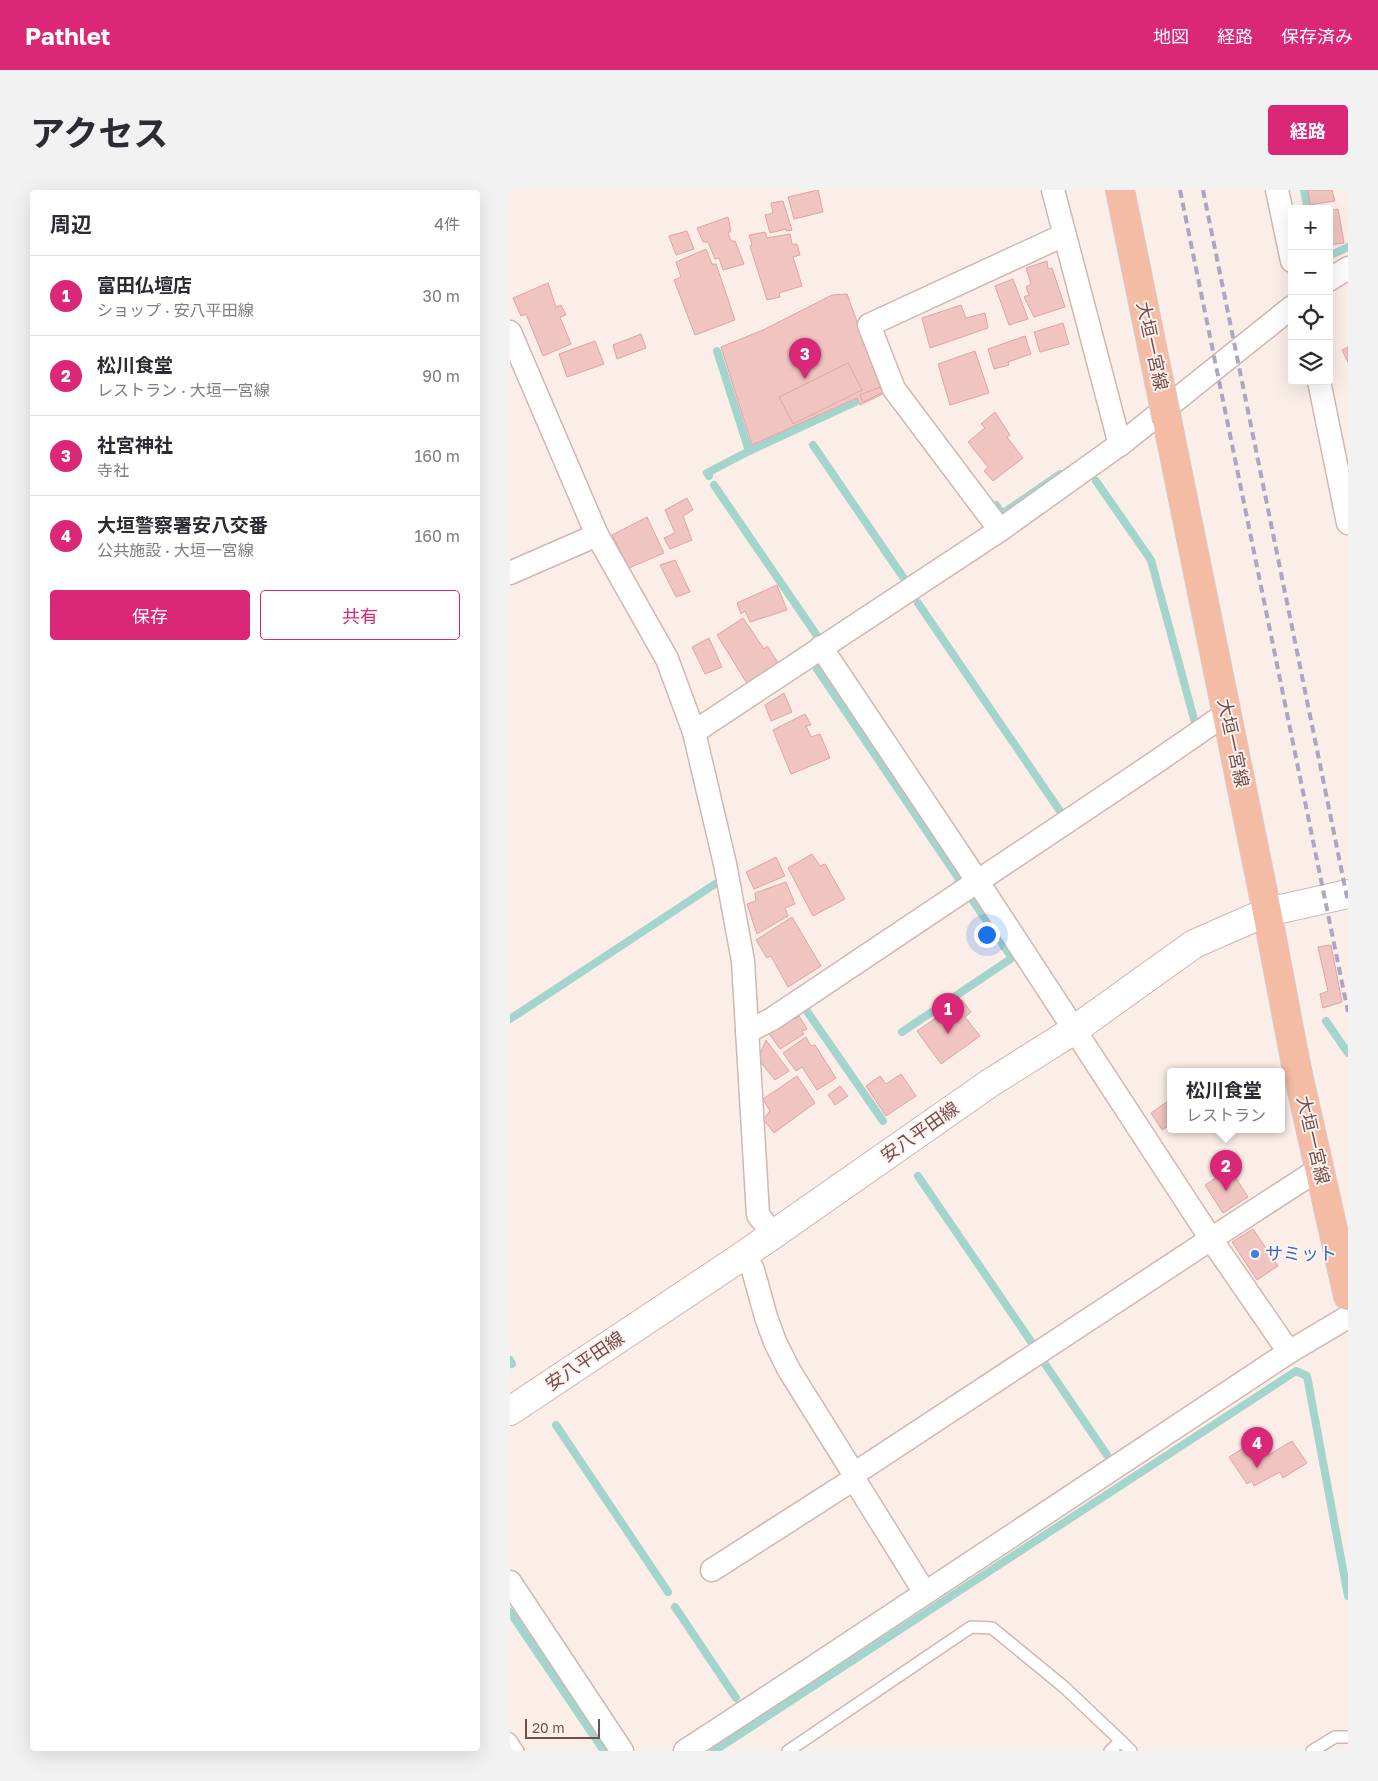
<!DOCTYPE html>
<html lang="ja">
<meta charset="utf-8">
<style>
body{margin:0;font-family:"Golos Text","Noto Sans JP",sans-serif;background:#f2f2f3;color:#2b2b33}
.controls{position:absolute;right:15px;top:15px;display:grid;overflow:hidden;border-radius:5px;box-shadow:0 5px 20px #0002}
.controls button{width:45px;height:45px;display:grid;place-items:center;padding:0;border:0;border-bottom:1px solid #e1e1e2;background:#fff;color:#2b2b33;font:25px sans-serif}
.scale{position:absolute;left:15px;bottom:12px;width:75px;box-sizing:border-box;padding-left:5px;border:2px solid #734e4d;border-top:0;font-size:14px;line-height:18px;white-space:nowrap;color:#734e4d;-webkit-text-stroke:4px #fef2ee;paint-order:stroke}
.you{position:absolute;left:476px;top:744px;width:18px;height:18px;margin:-12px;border:4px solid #fff;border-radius:50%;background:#1a73e8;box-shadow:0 0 0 8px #1a73e833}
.badge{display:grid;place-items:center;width:32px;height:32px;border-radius:50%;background:#db2777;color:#fff;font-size:16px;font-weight:700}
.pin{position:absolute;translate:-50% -41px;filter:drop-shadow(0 1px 2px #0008)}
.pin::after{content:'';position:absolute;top:26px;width:18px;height:15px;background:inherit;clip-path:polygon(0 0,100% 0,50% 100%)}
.popup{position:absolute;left:657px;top:878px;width:118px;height:65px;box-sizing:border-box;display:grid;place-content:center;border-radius:5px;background:#fff;filter:drop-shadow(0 1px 4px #0005);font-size:16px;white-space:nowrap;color:#7c7c81}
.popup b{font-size:19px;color:#2b2b33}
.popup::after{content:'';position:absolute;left:50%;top:100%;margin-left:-10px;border:10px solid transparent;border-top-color:#fff}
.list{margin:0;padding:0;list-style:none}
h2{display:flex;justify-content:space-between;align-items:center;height:65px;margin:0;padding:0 20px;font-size:21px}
h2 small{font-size:16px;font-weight:400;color:#7c7c81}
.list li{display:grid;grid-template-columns:32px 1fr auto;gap:15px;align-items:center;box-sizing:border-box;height:80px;padding:0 20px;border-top:1px solid #e1e1e2}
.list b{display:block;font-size:19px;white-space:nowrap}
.list p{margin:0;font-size:16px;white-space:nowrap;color:#7c7c81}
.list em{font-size:16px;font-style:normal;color:#7c7c81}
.actions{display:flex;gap:10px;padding:15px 20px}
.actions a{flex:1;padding:11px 0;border:1px solid #db2777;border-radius:5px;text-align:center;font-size:18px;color:#db2777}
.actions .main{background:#db2777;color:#fff}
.icon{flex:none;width:28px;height:28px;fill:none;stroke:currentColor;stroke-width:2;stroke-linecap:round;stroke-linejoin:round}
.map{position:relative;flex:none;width:838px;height:1561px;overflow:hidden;border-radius:5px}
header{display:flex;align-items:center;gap:30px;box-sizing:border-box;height:70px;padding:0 25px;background:#db2777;color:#fff}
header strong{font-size:24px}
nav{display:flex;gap:28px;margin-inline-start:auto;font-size:18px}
.intro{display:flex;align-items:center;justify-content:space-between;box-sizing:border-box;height:120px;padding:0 30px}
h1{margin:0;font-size:35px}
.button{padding:12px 22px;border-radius:5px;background:#db2777;color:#fff;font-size:18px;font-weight:700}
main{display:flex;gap:30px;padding:0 30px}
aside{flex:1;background:#fff;border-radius:5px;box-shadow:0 5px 20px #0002}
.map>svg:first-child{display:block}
</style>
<header>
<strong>Pathlet</strong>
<nav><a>地図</a><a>経路</a><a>保存済み</a></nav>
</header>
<div class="intro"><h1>アクセス</h1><a class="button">経路</a></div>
<main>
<aside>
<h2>周辺<small>4件</small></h2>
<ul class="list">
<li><span class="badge">1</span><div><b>富田仏壇店</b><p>ショップ · 安八平田線</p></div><em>30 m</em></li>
<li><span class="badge">2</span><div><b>松川食堂</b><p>レストラン · 大垣一宮線</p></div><em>90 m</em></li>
<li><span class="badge">3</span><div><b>社宮神社</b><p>寺社</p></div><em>160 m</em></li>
<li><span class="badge">4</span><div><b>大垣警察署安八交番</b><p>公共施設 · 大垣一宮線</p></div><em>160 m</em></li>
</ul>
<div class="actions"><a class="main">保存</a><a>共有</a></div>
</aside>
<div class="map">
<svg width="838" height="1561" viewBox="0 0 838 1561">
<rect width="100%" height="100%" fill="#fbede8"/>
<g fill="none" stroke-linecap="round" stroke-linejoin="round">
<g stroke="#a4d5cc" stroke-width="8">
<polyline points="794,0 798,19"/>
<polyline points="819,66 838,57"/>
<polyline points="303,255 393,387"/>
<polyline points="239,261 345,212"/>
<polyline points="199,286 197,283 239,261 207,161"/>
<polyline points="586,291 641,370 685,533"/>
<polyline points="204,295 310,450"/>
<polyline points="486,315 492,324 550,284"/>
<polyline points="408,413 552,624"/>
<polyline points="307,479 451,692 446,695"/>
<polyline points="294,817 373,931"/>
<polyline points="0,829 205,694"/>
<polyline points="816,831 838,863"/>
<polyline points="392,842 502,768 461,708"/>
<polyline points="408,986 522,1153"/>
<polyline points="0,1170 2,1174"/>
<polyline points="533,1171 597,1265"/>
<polyline points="46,1235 158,1402"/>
<polyline points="165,1417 226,1508"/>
<polyline points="0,1422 94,1561"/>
<polyline points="204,1561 786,1181 797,1186 838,1406"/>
</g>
</g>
<g fill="#efc4c1" stroke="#e0a5a2">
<polygon points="308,0 313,22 284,29 278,7"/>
<polygon points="798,0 822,0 825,11 800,15"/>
<polygon points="273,11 282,40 276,41 276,39 260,43 255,25 263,23 261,13"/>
<polygon points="828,19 834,53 819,55 819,21"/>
<polygon points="218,27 221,41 218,43 221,51 225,51 234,74 213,80 209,68 205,69 198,52 193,52 187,38"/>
<polygon points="177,41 184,59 166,65 159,46"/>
<polygon points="255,42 257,48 280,44 282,54 287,54 290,65 283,67 292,96 269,103 270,107 257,110 240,56 242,55 239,45"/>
<polygon points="196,59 202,74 206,74 225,130 185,145 164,90 171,87 166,72"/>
<polygon points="537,71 538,79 542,78 555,117 524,127 514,107 519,105 516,97 521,94 516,78"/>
<polygon points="503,89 518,129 499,135 485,96"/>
<polygon points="38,93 46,117 51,115 56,125 50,127 61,154 33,166 16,124 11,126 3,108"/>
<polygon points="337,104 363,176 377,202 350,215 347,208 242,255 211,157 253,140 322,105"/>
<polygon points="451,115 456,128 475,123 478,138 420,158 412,128"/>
<polygon points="553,133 559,154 530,162 524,142"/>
<polygon points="131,144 136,158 107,169 103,155"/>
<polygon points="515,146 521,164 498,172 499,175 484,179 478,159"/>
<polygon points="85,151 94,174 57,187 49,164"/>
<polygon points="838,157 838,172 832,160"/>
<polygon points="465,161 479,203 440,215 428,174"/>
<polygon points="338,173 352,200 283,234 269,207"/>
<polygon points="370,197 373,202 353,212 350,205"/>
<polygon points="485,222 500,245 497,247 513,268 483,291 474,281 478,277 458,252 475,238 471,234"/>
<polygon points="177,308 183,320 173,326 182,350 160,359 154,348 165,343 155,320"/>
<polygon points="137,327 154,363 119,378 102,345"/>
<polygon points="165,370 180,402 166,407 150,375"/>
<polygon points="267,395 277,420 240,432 235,421 231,424 227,413"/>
<polygon points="233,428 254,459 257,456 269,474 238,495 207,445"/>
<polygon points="199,448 212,477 195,484 182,457"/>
<polygon points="274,503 282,522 261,531 255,515"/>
<polygon points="295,524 301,535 296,536 301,547 310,544 320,568 281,584 263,540"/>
<polygon points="302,664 310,676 315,674 335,709 303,726 278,678"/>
<polygon points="266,667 275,686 244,699 236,682"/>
<polygon points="276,692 285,714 275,718 278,726 247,744 237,714 246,711 245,703"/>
<polygon points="282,727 311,776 278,797 261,766 257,768 246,750"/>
<polygon points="821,755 832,812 813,818 810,804 818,801 808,757"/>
<polygon points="452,810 461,822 455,827 470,846 431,874 407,841"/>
<polygon points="283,825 285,829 289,826 297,839 292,841 294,844 270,859 258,842"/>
<polygon points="296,847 301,856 305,855 326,888 307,900 292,877 286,881 273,863"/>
<polygon points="256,850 279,881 265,890 248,869"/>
<polygon points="391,884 406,906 376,926 356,896 370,886 376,894"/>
<polygon points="287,886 305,913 264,943 253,929 260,921 253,909"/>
<polygon points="330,896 338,906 325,915 318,905"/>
<polygon points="661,909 661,934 652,940 641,923"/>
<polygon points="720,979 738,1007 713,1023 695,995"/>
<polygon points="743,1039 768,1076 747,1090 722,1052"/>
<polygon points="745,1251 757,1266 782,1251 797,1273 773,1288 770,1282 744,1296 742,1291 737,1294 719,1267"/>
</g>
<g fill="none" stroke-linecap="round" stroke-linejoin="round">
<defs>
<g id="service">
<polyline points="0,1549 8,1561"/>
<polyline points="278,1561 461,1437 482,1438 554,1497 611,1551"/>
<polyline points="600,1561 611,1551 621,1561"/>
<polyline points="802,1561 825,1547 838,1547"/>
</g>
<g id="minor">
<polyline points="543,0 610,255"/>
<polyline points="767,0 782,71"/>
<polyline points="819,90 838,78"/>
<polyline points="0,142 87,345 157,469 184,542 215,674 233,771 248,1025 263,1044"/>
<polyline points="809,191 838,333"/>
<polyline points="490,340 384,199 359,135 554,45"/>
<polyline points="0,383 87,345"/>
<polyline points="311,457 468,692 701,1049 779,1162"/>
<polyline points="184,542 490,340 616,250 782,117"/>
<polyline points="237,842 262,829 646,572 717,523"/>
<polyline points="234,1065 243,1080 256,1127 265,1152 279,1180 344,1284 344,1289 415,1403"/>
<polyline points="344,1284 701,1049 809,979"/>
<polyline points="202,1380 344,1289"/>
<polyline points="0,1392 112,1561"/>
<polyline points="175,1561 299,1480 779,1162 838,1127"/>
</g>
<polyline id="secondary" points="0,1221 234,1065 480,893 564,840 684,754 757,722 838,704"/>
<g id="primary">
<polyline points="610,0 649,191"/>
<polyline points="657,230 757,722 786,875 838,1106"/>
</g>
</defs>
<use href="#service" stroke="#d1b7b3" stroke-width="14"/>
<use href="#minor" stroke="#d1b7b3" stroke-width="25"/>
<use href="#secondary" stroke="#d4b4b1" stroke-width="30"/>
<use href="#primary" stroke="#d5caca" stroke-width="30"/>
<use href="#service" stroke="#fff" stroke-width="11"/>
<use href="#minor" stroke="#fff" stroke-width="22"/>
<use href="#secondary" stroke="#fff" stroke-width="28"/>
<use href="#primary" stroke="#f5bca5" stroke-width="28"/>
<g stroke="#aca6c4" stroke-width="4" stroke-dasharray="8 5" stroke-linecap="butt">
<polyline points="670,0 838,822"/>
<polyline points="693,0 838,712"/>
</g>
<defs>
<polyline id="primary-bridge" points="649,191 657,230"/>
</defs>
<use href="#primary-bridge" stroke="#d5caca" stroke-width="30" stroke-linecap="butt"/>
<use href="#primary-bridge" stroke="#f5bca5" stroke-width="28"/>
</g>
<circle fill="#3f7fe0" stroke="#fef2ee" stroke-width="2" cx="745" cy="1064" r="5"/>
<g text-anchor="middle" stroke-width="4" stroke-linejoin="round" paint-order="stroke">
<g font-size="18" fill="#734e4d" stroke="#fef2ee">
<text transform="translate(642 156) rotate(78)" y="6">大垣一宮線</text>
<text transform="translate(723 553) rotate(78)" y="6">大垣一宮線</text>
<text transform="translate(410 942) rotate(-35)" y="6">安八平田線</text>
<text transform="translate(803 950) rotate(77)" y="6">大垣一宮線</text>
<text transform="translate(75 1171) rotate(-34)" y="6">安八平田線</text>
</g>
<g font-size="18" fill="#366cbe" stroke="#fef2ee" text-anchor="start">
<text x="755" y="1070">サミット</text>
</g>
</g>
</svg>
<div class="controls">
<button>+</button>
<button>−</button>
<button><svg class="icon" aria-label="locate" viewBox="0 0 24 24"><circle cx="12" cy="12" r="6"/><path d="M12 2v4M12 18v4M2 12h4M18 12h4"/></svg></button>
<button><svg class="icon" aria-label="layers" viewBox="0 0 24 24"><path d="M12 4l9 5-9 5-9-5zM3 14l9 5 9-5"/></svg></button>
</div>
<div class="scale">20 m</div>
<div class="you"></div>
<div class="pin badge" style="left:438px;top:844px">1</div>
<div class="pin badge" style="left:716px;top:1001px">2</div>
<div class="popup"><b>松川食堂</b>レストラン</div>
<div class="pin badge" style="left:295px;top:189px">3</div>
<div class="pin badge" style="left:747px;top:1278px">4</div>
</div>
</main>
